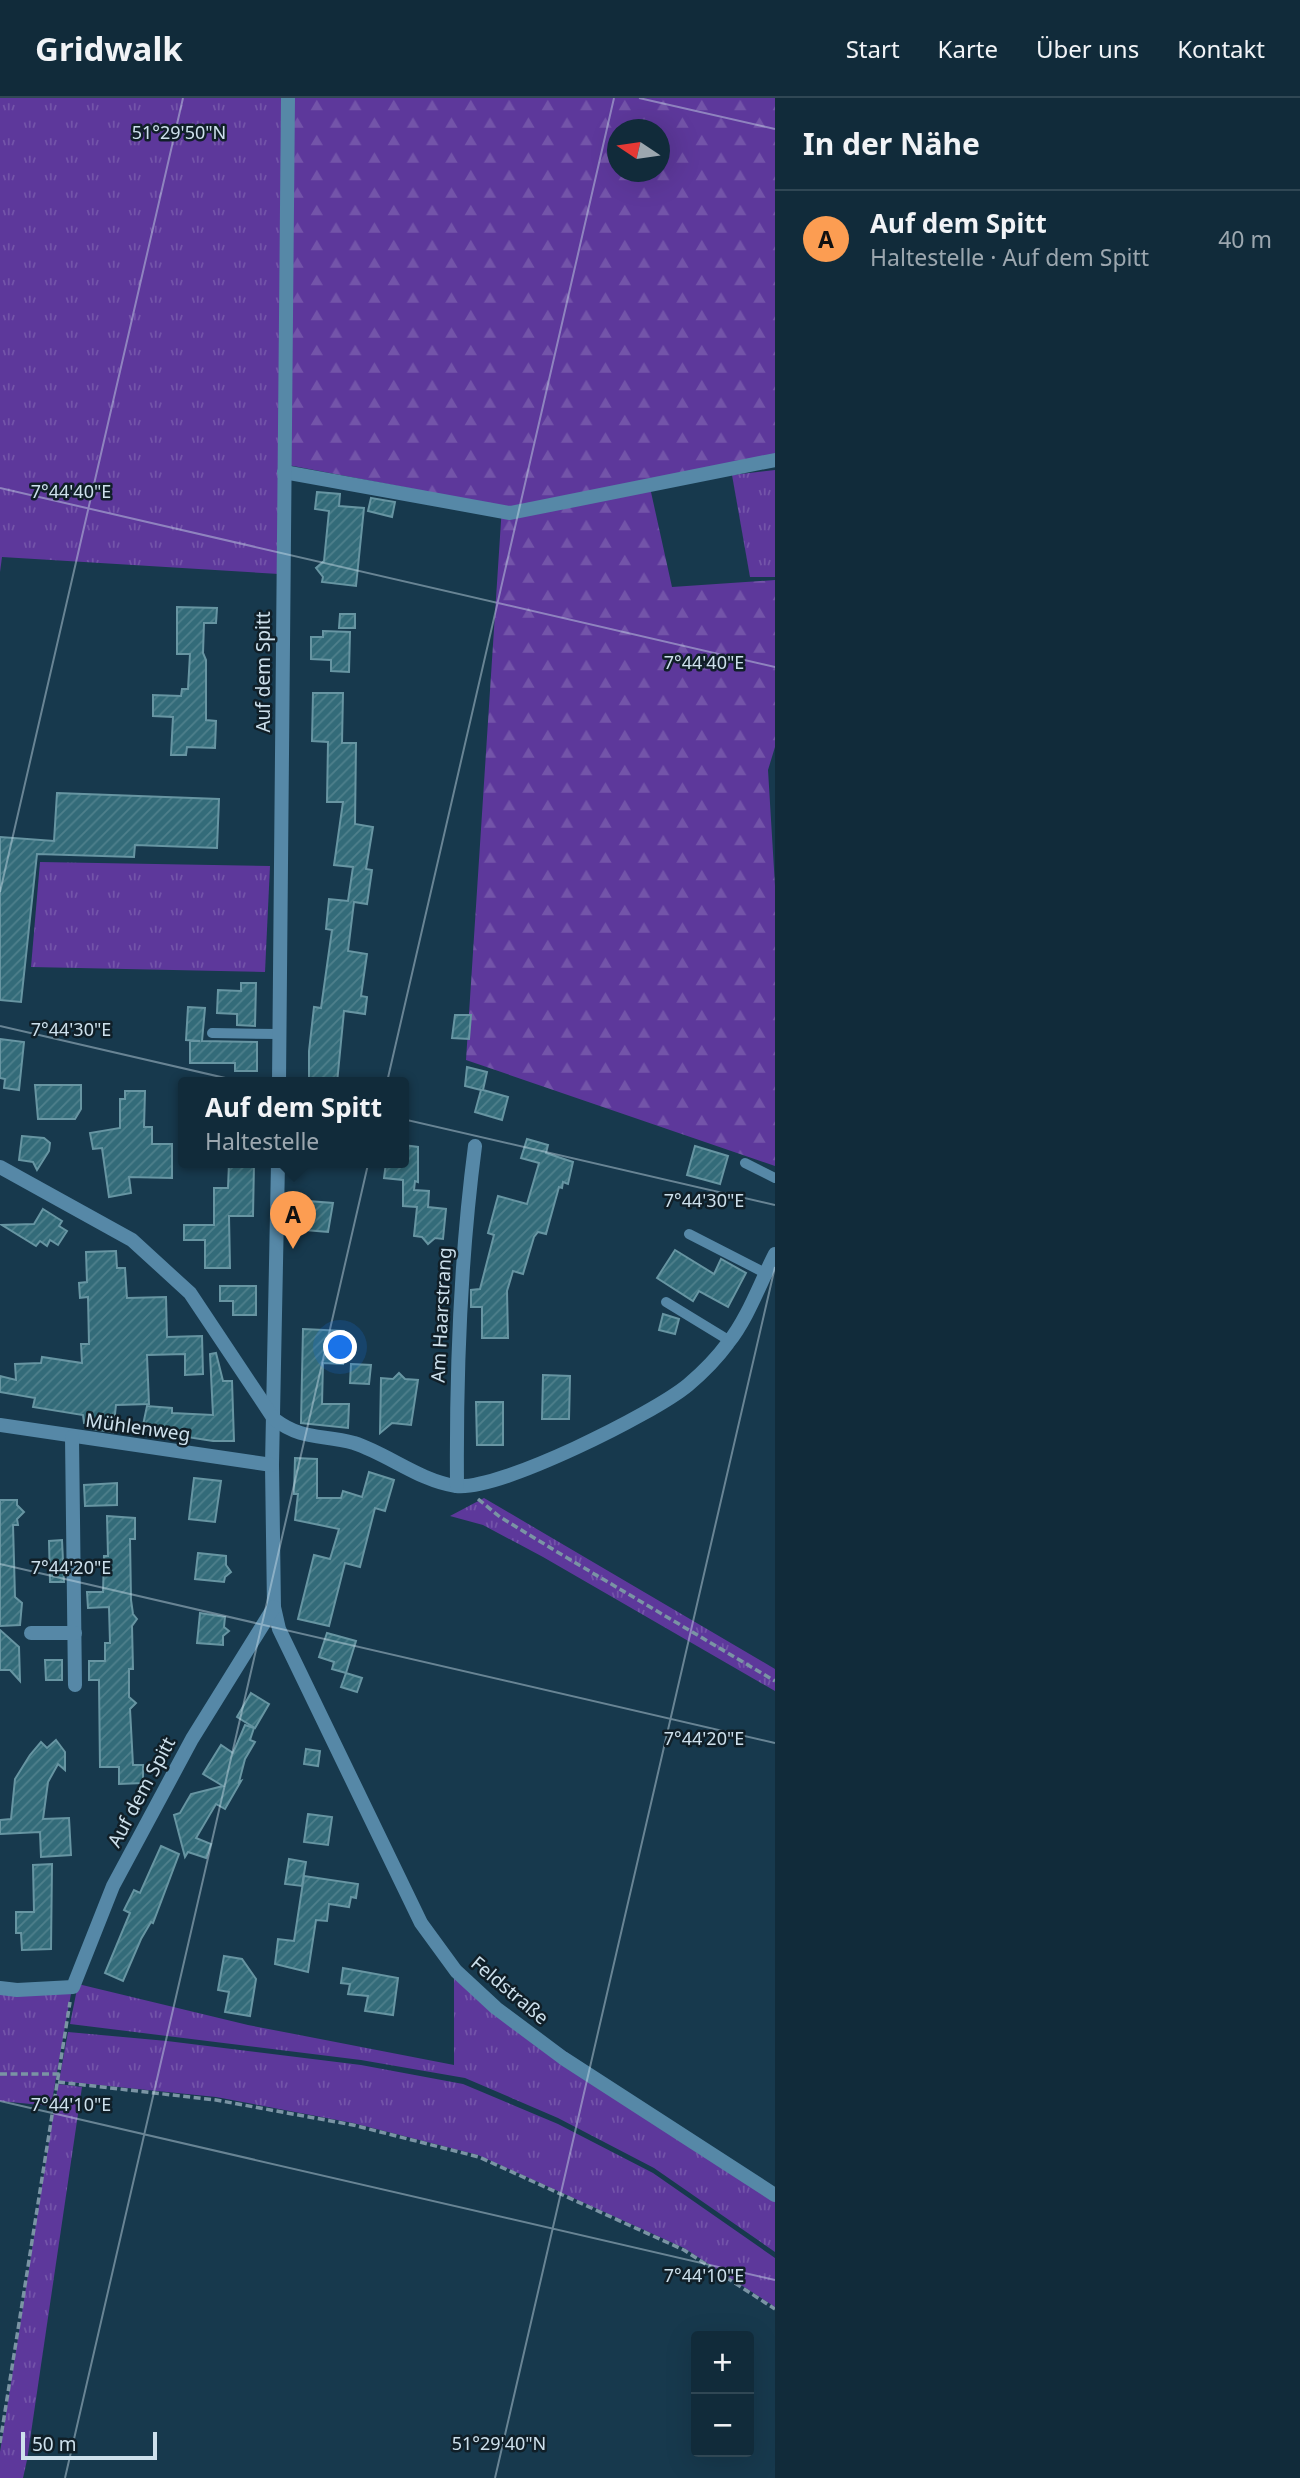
<!DOCTYPE html>
<html lang="de">
<meta charset="utf-8">
<style>
body{margin:0;font-family:"Noto Sans",sans-serif;background:#1a3342;color:#f1f3f6}
.controls{position:absolute;right:21px;bottom:21px;display:grid;overflow:hidden;border-radius:7px;box-shadow:0 7px 28px #0002}
.controls button{width:63px;height:63px;display:grid;place-items:center;padding:0;border:0;border-bottom:2px solid #304754;background:#112b3a;color:#f1f3f6;font:35px sans-serif}
.compass{position:absolute;left:607px;top:21px;width:63px;height:63px;border-radius:50%;background:#112b3a;box-shadow:0 7px 28px #0002;rotate:283deg}
.scale{position:absolute;left:21px;bottom:18px;width:136px;box-sizing:border-box;padding-left:7px;border:4px solid #cde0ec;border-top:0;font-size:19px;line-height:24px;white-space:nowrap;color:#cde0ec;-webkit-text-stroke:5px #101f28;paint-order:stroke}
.you{position:absolute;left:341px;top:1250px;width:24px;height:24px;margin:-18px;border:5px solid #fff;border-radius:50%;background:#1a73e8;box-shadow:0 0 0 10px #1a73e833}
.badge{display:grid;place-items:center;width:46px;height:46px;border-radius:50%;background:#fc9d52;color:#111;font-size:23px;font-weight:700}
.pin{position:absolute;translate:-50% -58px;filter:drop-shadow(0 2px 4px #0008)}
.pin::after{content:'';position:absolute;top:37px;width:24px;height:21px;background:inherit;clip-path:polygon(0 0,100% 0,50% 100%)}
.popup{position:absolute;left:178px;top:979px;width:231px;height:91px;box-sizing:border-box;display:grid;place-content:center;border-radius:7px;background:#112b3a;filter:drop-shadow(0 2px 5px #0005);font-size:23px;white-space:nowrap;color:#9ca7af}
.popup b{font-size:26px;color:#f1f3f6}
.popup::after{content:'';position:absolute;left:50%;top:100%;margin-left:-14px;border:14px solid transparent;border-top-color:#112b3a}
.list{margin:0;padding:0;list-style:none}
h2{display:flex;justify-content:space-between;align-items:center;height:91px;margin:0;padding:0 28px;font-size:30px}
h2 small{font-size:23px;font-weight:400;color:#9ca7af}
.list li{display:grid;grid-template-columns:46px 1fr auto;gap:21px;align-items:center;box-sizing:border-box;height:98px;padding:0 28px;border-top:2px solid #304754}
.list b{display:block;font-size:26px;white-space:nowrap}
.list p{margin:0;font-size:23px;white-space:nowrap;color:#9ca7af}
.list em{font-size:23px;font-style:normal;color:#9ca7af}
.map{position:relative;flex:none;width:775px;height:2380px;overflow:hidden}
header{display:flex;align-items:center;gap:42px;box-sizing:border-box;height:98px;padding:0 35px;background:#112b3a;border-bottom:2px solid #304754}
header strong{font-size:33px}
nav{display:flex;gap:38px;margin-inline-start:auto;font-size:24px}
main{display:flex}
aside{flex:1;background:#112b3a}
.map>svg:first-child{display:block}
</style>
<header>
<strong>Gridwalk</strong>
<nav><a>Start</a><a>Karte</a><a>Über uns</a><a>Kontakt</a></nav>
</header>
<main>
<div class="map">
<svg width="775" height="2380" viewBox="0 0 775 2380">
<defs>
<pattern id="grass-tufts" width="24" height="20" patternUnits="userSpaceOnUse" patternTransform="scale(1.75)"><rect width="24" height="20" fill="#5d389b"/><path d="M3 7l-1-3M5 7V3M7 7l1-3M15 17l-1-3M17 17v-4M19 17l1-3" fill="none" stroke="#7354a9"/></pattern>
<pattern id="forest-firs" width="22" height="20" patternUnits="userSpaceOnUse" patternTransform="scale(1.75)"><rect width="22" height="20" fill="#5d389b"/><path d="M5 1l3.5 6h-7zM16 11l3.5 6h-7z" fill="#7354a9"/></pattern>
<pattern id="building-hatch" width="6" height="6" patternUnits="userSpaceOnUse" patternTransform="scale(1.75)"><rect width="6" height="6" fill="#336b79"/><path d="M-1 1l2-2M0 6l6-6M5 7l2-2" fill="none" stroke="#4f808c"/></pattern>
</defs>
<rect width="100%" height="100%" fill="#17394d"/>
<g fill="url(#grass-tufts)">
<polygon points="0,0 282,0 279,476 2,459 0,474"/>
<polygon points="775,372 775,479 750,479 732,377"/>
<polygon points="40,764 270,768 265,874 31,869"/>
<polygon points="484,1400 775,1571 775,1593 543,1459 483,1427 450,1418"/>
<polygon points="454,1875 775,2101 775,2154 654,2070 558,2020 465,1980 361,1962 70,1926 78,1886 248,1927 454,1967"/>
<polygon points="72,1890 51,2008 0,2003 0,1893"/>
<polygon points="68,1934 167,1943 361,1967 463,1986 558,2026 653,2075 775,2160 775,2209 684,2150 478,2057 353,2025 216,1999 59,1983"/>
<polygon points="58,1986 82,1989 27,2362 23,2380 0,2380 0,2354"/>
</g>
<path fill="url(#forest-firs)" fill-rule="evenodd" d="M294,0H775V356L649,385L672,489L775,482V649L768,672L775,788V1068L466,962L502,408L288,367ZM618,32H660V74H618Z"/>
<g fill="url(#building-hatch)" stroke="#6795a2" stroke-width="2">
<polygon points="317,394 340,396 339,408 364,410 356,488 322,484 323,479 316,470 324,463 329,413 315,411"/>
<polygon points="371,400 395,404 392,419 368,413"/>
<polygon points="177,509 217,510 216,525 204,525 203,555 206,562 206,622 216,623 215,650 187,649 186,657 171,657 173,619 153,618 153,597 181,598 182,591 188,591 190,556 177,556"/>
<polygon points="340,516 355,516 355,530 339,530"/>
<polygon points="323,533 350,534 349,574 331,573 331,562 311,561 311,539 323,539"/>
<polygon points="313,595 343,595 342,645 356,645 355,726 373,729 366,771 372,772 367,806 354,804 348,853 367,856 361,898 367,899 365,916 344,913 337,985 319,985 319,981 309,980 309,953 314,909 321,910 332,832 326,831 329,801 348,803 353,769 334,767 343,704 327,704 328,644 312,643"/>
<polygon points="57,695 219,701 217,750 135,747 134,759 37,756 21,904 0,902 0,739 54,743"/>
<polygon points="241,885 256,885 255,928 237,927 237,916 217,915 218,892 241,893"/>
<polygon points="188,909 205,910 202,943 257,944 257,973 235,973 235,965 190,965 190,943 200,943 186,942"/>
<polygon points="455,917 471,917 469,941 452,940"/>
<polygon points="0,941 24,944 19,992 4,990 5,981 0,980"/>
<polygon points="467,969 487,974 483,992 508,999 502,1022 475,1014 481,992 465,988"/>
<polygon points="35,987 81,987 81,1011 75,1021 38,1021"/>
<polygon points="125,993 145,993 144,1029 152,1029 152,1046 172,1046 172,1080 129,1079 131,1095 109,1099 102,1050 93,1051 90,1035 120,1030 120,1001 125,1001"/>
<polygon points="22,1038 44,1040 50,1045 49,1053 37,1072 33,1064 19,1062"/>
<polygon points="527,1041 548,1047 546,1055 573,1064 568,1086 563,1084 562,1090 559,1089 546,1136 538,1134 534,1139 523,1176 513,1173 507,1193 508,1240 482,1240 482,1209 471,1209 471,1192 480,1191 494,1137 488,1135 498,1098 527,1106 539,1065 521,1060"/>
<polygon points="403,1047 418,1049 418,1084 415,1083 414,1092 429,1093 428,1109 446,1111 443,1141 435,1140 428,1146 422,1139 414,1138 417,1109 403,1108 403,1082 384,1080 386,1065 403,1065"/>
<polygon points="695,1048 728,1058 720,1086 687,1077"/>
<polygon points="229,1065 254,1065 253,1118 229,1118 230,1170 205,1170 205,1142 184,1142 184,1127 214,1127 214,1090 228,1090"/>
<polygon points="308,1103 333,1105 328,1134 305,1132"/>
<polygon points="43,1111 62,1123 59,1128 67,1133 58,1147 50,1142 47,1148 40,1143 36,1148 2,1127 34,1126"/>
<polygon points="675,1152 714,1176 721,1161 746,1175 728,1209 699,1193 693,1203 657,1180"/>
<polygon points="116,1153 117,1170 125,1170 127,1200 166,1199 167,1239 202,1238 203,1276 185,1277 185,1256 147,1257 149,1306 116,1307 113,1334 92,1331 92,1324 84,1325 83,1317 33,1309 35,1300 0,1294 0,1278 16,1282 15,1266 41,1265 42,1259 82,1265 81,1246 89,1246 88,1199 80,1200 79,1185 87,1184 86,1154"/>
<polygon points="220,1188 256,1188 256,1217 233,1217 233,1203 220,1203"/>
<polygon points="663,1216 679,1221 675,1236 659,1232"/>
<polygon points="303,1231 344,1233 343,1266 323,1265 322,1306 349,1306 348,1330 301,1325"/>
<polygon points="216,1255 223,1283 232,1283 234,1343 213,1343 142,1332 147,1308 172,1310 172,1315 213,1317 210,1256"/>
<polygon points="351,1266 371,1267 369,1286 350,1285"/>
<polygon points="399,1275 405,1281 418,1282 411,1327 392,1325 380,1335 381,1280 393,1281"/>
<polygon points="543,1277 570,1278 569,1321 542,1321"/>
<polygon points="476,1304 503,1304 503,1347 477,1347"/>
<polygon points="295,1360 317,1361 317,1400 341,1400 343,1393 362,1399 369,1374 394,1382 385,1413 375,1410 360,1469 345,1465 329,1528 298,1521 314,1457 330,1461 339,1431 295,1422 298,1396 294,1396"/>
<polygon points="194,1380 221,1383 215,1424 189,1421"/>
<polygon points="117,1385 117,1407 85,1408 84,1387"/>
<polygon points="0,1402 17,1402 17,1407 24,1414 17,1421 18,1427 13,1427 15,1499 22,1505 20,1527 0,1528"/>
<polygon points="107,1418 135,1420 135,1441 130,1441 131,1502 133,1516 137,1521 132,1528 133,1571 129,1571 129,1599 136,1605 130,1611 133,1667 143,1667 143,1685 119,1686 119,1669 100,1669 99,1582 89,1582 89,1563 105,1563 105,1545 110,1545 109,1509 88,1510 87,1494 103,1494 104,1458 108,1458"/>
<polygon points="62,1442 64,1484 50,1484 49,1443"/>
<polygon points="198,1455 226,1458 226,1467 231,1474 225,1479 224,1484 195,1481"/>
<polygon points="200,1515 225,1519 224,1529 229,1533 223,1538 223,1547 197,1545"/>
<polygon points="0,1532 19,1549 20,1583 10,1572 0,1572"/>
<polygon points="327,1535 356,1543 346,1575 362,1580 357,1594 341,1589 346,1575 332,1571 334,1564 319,1559"/>
<polygon points="45,1562 62,1562 62,1582 46,1582"/>
<polygon points="251,1595 269,1606 255,1630 237,1619"/>
<polygon points="245,1627 254,1630 250,1642 255,1644 245,1661 239,1684 241,1683 225,1711 216,1706 196,1740 211,1746 206,1760 188,1754 185,1759 174,1717 180,1715 191,1696 223,1688 203,1676 221,1647 233,1655"/>
<polygon points="56,1642 65,1654 65,1672 58,1666 48,1684 43,1721 69,1720 71,1757 41,1759 40,1734 0,1736 0,1722 11,1721 15,1681 30,1657 41,1644 47,1650"/>
<polygon points="306,1651 320,1653 318,1668 304,1666"/>
<polygon points="308,1716 332,1719 328,1747 304,1744"/>
<polygon points="161,1748 179,1756 153,1825 151,1824 141,1841 123,1883 105,1875 130,1815 124,1812 134,1792 140,1795"/>
<polygon points="289,1761 306,1764 302,1788 285,1786"/>
<polygon points="52,1766 51,1851 22,1852 21,1835 16,1835 16,1814 34,1814 33,1767"/>
<polygon points="304,1778 358,1786 356,1800 351,1799 349,1809 329,1806 327,1823 316,1822 308,1874 275,1866 278,1841 294,1843"/>
<polygon points="224,1858 242,1861 256,1881 250,1918 225,1914 229,1894 218,1892"/>
<polygon points="343,1870 398,1880 393,1917 365,1913 368,1898 348,1896 350,1886 341,1885"/>
</g>
<g fill="none" stroke-linecap="round" stroke-linejoin="round">
<g stroke="#7a94a4" stroke-width="3.5" stroke-dasharray="7 3.5" stroke-linecap="butt">
<polyline points="478,1401 500,1419 564,1458 775,1583"/>
<polyline points="0,1976 61,1976"/>
<polyline points="58,1984 216,2002 353,2027 479,2059 684,2152 775,2211"/>
<polyline points="0,2345 70,1904"/>
</g>
<g stroke="#5688a7" stroke-width="10">
<polyline points="212,935 279,936"/>
<polyline points="745,1065 775,1080"/>
<polyline points="689,1136 765,1175"/>
<polyline points="666,1204 730,1243"/>
</g>
<g stroke="#5688a7" stroke-width="14">
<polyline points="284,374 510,415 775,362"/>
<polyline points="279,985 288,0"/>
<polyline points="278,1065 272,1367 274,1509 279,1531 421,1825 456,1873 496,1910 563,1960 775,2097"/>
<path d="M0,1069L132,1142L190,1195L274,1321C303,1343 322,1336 354,1345C388,1356 420,1383 456,1388C499,1393 653,1316 688,1287C701,1276 717,1260 728,1245C748,1220 760,1185 775,1156"/>
<polyline points="0,1327 272,1367"/>
<polyline points="72,1339 75,1587"/>
<path d="M457,1388C456,1274 460,1162 475,1048"/>
<polyline points="31,1535 75,1535"/>
<polyline points="0,1890 17,1892 73,1889 113,1788 192,1641 274,1509"/>
</g>
</g>
<path fill="none" stroke="#cde0ec" stroke-width="2" stroke-opacity="0.45" d="M639,0L775,31M0,390L775,569M0,794L183,0M0,928L775,1107M0,1466L775,1645M0,2003L775,2182M65,2380L614,0M495,2380L775,1169"/>
<g text-anchor="middle" stroke-width="5" stroke-linejoin="round" paint-order="stroke">
<g font-size="19" fill="#cde0ec" stroke="#101f28">
<text transform="translate(263 574) rotate(-90)" y="7">Auf dem Spitt</text>
<text transform="translate(441 1217) rotate(-87)" y="7">Am Haarstrang</text>
<text transform="translate(138 1329) rotate(8)" y="7">Mühlenweg</text>
<text transform="translate(141 1694) rotate(-62)" y="7">Auf dem Spitt</text>
<text transform="translate(510 1892) rotate(40)" y="7">Feldstraße</text>
</g>
</g>
<g font-size="18" text-anchor="middle" fill="#cde0ec" stroke="#101f28" stroke-width="5" stroke-linejoin="round" paint-order="stroke">
<text x="179" y="41">51°29'50"N</text>
<text x="71" y="400">7°44'40"E</text>
<text x="704" y="571">7°44'40"E</text>
<text x="71" y="938">7°44'30"E</text>
<text x="704" y="1109">7°44'30"E</text>
<text x="71" y="1476">7°44'20"E</text>
<text x="704" y="1647">7°44'20"E</text>
<text x="71" y="2013">7°44'10"E</text>
<text x="704" y="2184">7°44'10"E</text>
<text x="499" y="2352">51°29'40"N</text>
</g>
</svg>
<div class="controls">
<button>+</button>
<button>−</button>
</div>
<svg class="compass" viewBox="-18 -18 36 36"><path d="M0-13l5 13h-10z" fill="#e53935"/><path d="M0 13l5-13h-10z" fill="#9ca7af"/></svg>
<div class="scale">50 m</div>
<div class="you"></div>
<div class="pin badge" style="left:293px;top:1151px">A</div>
<div class="popup"><b>Auf dem Spitt</b>Haltestelle</div>
</div>
<aside>
<h2>In der Nähe<small></small></h2>
<ul class="list">
<li><span class="badge">A</span><div><b>Auf dem Spitt</b><p>Haltestelle · Auf dem Spitt</p></div><em>40 m</em></li>
</ul>
</aside>
</main>
